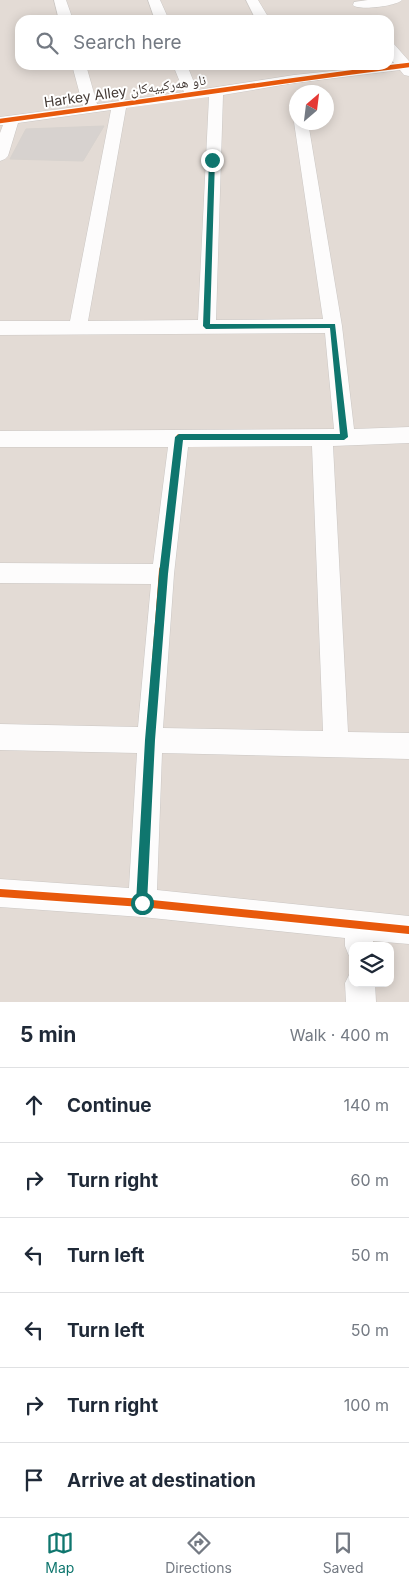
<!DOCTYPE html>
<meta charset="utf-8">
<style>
body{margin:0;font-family:Inter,"Noto Naskh Arabic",sans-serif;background:#f6f6f7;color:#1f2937}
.controls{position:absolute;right:15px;bottom:15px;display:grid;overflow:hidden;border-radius:10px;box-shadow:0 2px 12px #0003}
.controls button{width:45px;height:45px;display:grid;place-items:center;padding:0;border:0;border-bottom:1px solid #e0e1e3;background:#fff;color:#1f2937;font:25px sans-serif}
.compass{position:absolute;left:289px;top:85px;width:45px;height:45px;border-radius:50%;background:#fff;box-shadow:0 2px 12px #0003;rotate:28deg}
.stop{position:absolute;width:15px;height:15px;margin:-11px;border:4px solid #0f766e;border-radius:50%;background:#fff}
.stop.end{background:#0f766e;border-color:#fff;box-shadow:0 1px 5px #0008}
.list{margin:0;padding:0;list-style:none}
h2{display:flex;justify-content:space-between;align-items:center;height:65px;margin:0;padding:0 20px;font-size:21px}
h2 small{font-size:16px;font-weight:400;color:#747a83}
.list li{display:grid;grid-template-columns:32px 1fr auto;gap:15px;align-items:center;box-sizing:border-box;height:75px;padding:0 20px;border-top:1px solid #e0e1e3}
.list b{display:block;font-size:19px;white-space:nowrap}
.list em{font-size:16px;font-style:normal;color:#747a83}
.icon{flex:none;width:28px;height:28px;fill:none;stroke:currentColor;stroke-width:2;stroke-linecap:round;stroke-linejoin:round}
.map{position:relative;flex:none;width:409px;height:1002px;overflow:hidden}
.search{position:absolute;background:#fff;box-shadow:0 2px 12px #0003;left:15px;right:15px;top:15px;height:55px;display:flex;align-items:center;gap:12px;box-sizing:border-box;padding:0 18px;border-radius:15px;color:#747a83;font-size:19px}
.sheet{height:515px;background:#fff}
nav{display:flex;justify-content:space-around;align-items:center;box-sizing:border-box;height:70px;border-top:1px solid #e0e1e3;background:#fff;font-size:14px;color:#747a83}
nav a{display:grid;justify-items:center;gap:2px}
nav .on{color:#0f766e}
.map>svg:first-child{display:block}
</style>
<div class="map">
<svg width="409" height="1002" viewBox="0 0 409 1002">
<rect width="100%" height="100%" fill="#efebe8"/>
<path fill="#e3dbd5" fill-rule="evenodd" d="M0,0H409V1002H0ZM20,20H389V65H20ZM296,92H326V122H296ZM353,946H390V983H353Z"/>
<polygon fill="#d7d2cf" stroke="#d7d2ce" points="104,126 83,161 10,159 26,129"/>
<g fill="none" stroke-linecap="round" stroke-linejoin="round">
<defs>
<g id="street">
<polygon points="54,0 66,0 73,20 59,20"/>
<polygon points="148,0 160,0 169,20 155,20"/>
<polygon points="246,0 258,0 270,20 256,20"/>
<path d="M368,0H402C397,6 358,11 353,5L354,2Z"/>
<path d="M389,43L394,44L409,61V76L404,75L400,70L294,83L223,95L216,320L323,319L294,122L296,119V122H308L342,326L354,429L409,427V443L333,446L348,732L409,733V759L162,753L157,890L409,916V944L373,941V946H353V958L349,956L345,946V938L142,917L0,907V879L129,888L137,753L0,750V724L138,727L151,584L0,583V563L153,564L168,447H0V431L334,429L325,333L0,335V321H70L111,110L18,123L8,156L5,159L0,161V133L3,125H0V117L83,106L72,65H86L97,104L184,92L173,65H187L197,90L294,75L389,65V63H394L389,56ZM209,97L198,320L88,321L126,108ZM312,446L323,731L163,728L174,574L188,447Z"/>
<polygon points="353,971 353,983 375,983 376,1002 346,1002 345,983 350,973"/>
</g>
</defs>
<use href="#street" stroke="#cbc7c4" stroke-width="1"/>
<use href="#street" fill="#fdfcfc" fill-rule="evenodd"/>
<defs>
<path id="cycleway-far2" d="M0,121C136,103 272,82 409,65"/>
<polyline id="cycleway-far1" points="163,571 179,437"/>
<g id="cycleway">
<polyline points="0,893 142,903 409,930"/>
<polyline points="142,903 150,740 163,570"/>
</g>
</defs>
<use href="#cycleway-far2" stroke="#fff" stroke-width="6"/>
<use href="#cycleway-far1" stroke="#fff" stroke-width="9"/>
<use href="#cycleway" stroke="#fff" stroke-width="11"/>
<use href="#cycleway-far2" stroke="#e8590c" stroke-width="4.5"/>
<use href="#cycleway-far1" stroke="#e8590c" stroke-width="5.5"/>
<use href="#cycleway" stroke="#e8590c" stroke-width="8"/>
</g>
<polygon fill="#0f766e" points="212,158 215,160 210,324 335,324 348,437 344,440 183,440 168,574 155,740 147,903 146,907 142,909 138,907 136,903 145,740 159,574 175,437 179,434 340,434 330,328 206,329 203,326 209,160"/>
<g text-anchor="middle" stroke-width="4" stroke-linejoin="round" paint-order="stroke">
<g font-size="14" fill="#443a35" stroke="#fff">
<text transform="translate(125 91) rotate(-8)" y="5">Harkey Alley ناو هەركييەكان</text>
</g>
</g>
</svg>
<div class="controls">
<button><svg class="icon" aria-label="layers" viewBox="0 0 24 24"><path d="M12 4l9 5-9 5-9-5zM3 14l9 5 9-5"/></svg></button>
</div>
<svg class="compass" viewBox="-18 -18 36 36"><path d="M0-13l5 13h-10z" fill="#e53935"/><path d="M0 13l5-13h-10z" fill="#747a83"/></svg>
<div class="stop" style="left:142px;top:903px"></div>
<div class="stop end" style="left:212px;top:160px"></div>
<div class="search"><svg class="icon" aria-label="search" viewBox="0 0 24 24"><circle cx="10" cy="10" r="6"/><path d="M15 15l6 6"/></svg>Search here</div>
</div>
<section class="sheet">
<h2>5 min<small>Walk · 400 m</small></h2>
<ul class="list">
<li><svg class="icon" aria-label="ahead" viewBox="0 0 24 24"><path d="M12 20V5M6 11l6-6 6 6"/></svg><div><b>Continue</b></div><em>140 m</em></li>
<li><svg class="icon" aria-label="right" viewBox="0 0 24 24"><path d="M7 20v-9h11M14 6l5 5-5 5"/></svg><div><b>Turn right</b></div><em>60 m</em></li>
<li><svg class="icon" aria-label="left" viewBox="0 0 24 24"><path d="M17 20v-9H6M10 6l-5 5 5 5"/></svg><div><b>Turn left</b></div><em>50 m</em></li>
<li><svg class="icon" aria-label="left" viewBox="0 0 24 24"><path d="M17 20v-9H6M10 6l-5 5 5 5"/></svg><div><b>Turn left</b></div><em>50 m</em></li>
<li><svg class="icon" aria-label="right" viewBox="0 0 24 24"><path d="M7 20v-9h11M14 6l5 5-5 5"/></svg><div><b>Turn right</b></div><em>100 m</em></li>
<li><svg class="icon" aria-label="arrive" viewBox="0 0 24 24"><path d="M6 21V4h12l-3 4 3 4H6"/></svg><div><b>Arrive at destination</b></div></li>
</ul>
</section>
<nav>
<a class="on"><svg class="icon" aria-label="map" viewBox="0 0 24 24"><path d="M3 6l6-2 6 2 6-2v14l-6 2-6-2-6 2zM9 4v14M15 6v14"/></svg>Map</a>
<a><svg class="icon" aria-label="directions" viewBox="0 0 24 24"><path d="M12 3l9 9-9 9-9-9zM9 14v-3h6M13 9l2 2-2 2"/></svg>Directions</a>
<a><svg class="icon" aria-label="saved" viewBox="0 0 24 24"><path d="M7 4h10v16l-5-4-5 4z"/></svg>Saved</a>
</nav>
